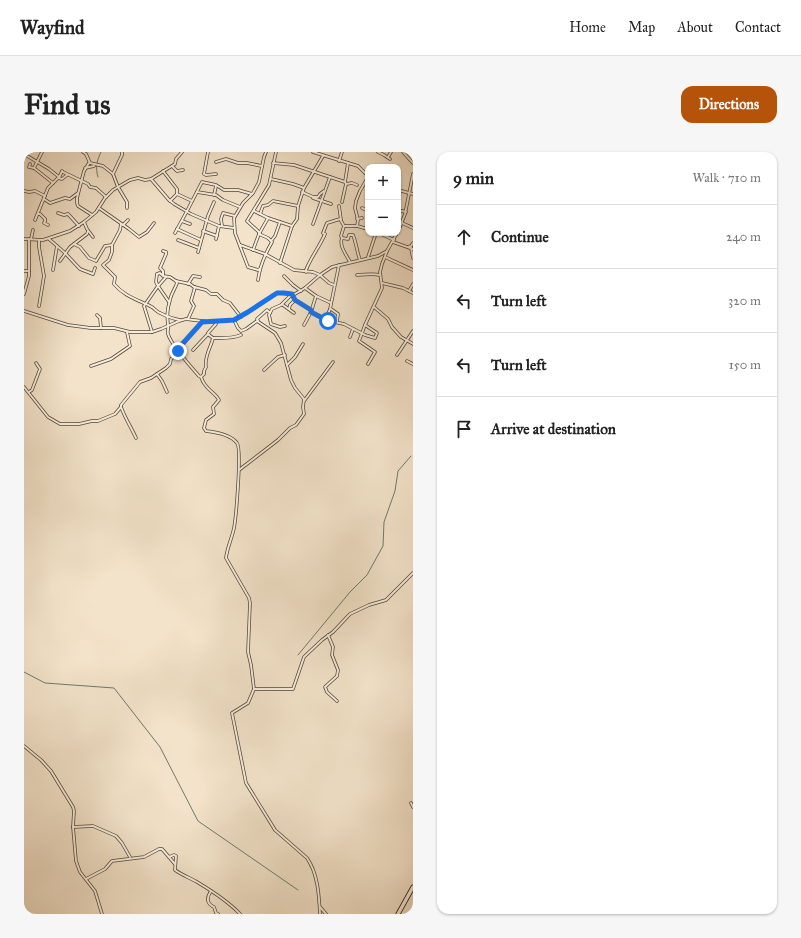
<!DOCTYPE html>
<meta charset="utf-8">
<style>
body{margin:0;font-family:"IM FELL Great Primer",serif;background:#f6f6f6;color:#222}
.controls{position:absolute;right:12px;top:12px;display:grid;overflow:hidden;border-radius:8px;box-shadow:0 1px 3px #0004}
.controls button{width:36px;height:36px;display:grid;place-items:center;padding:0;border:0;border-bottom:1px solid #e0e0e0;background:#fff;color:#222;font:20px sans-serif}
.stop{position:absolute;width:12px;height:12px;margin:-9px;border:3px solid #1a73e8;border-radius:50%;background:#fff}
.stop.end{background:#1a73e8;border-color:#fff;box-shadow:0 1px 4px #0008}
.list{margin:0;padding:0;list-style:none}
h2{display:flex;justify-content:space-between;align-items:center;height:52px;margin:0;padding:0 16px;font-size:17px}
h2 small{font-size:13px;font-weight:400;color:#767676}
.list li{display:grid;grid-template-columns:26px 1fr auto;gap:12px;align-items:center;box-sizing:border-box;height:64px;padding:0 16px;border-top:1px solid #e0e0e0}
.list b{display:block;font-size:15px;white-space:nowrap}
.list em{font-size:13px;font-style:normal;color:#767676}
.icon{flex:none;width:22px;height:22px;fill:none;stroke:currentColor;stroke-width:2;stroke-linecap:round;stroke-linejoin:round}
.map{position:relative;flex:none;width:389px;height:762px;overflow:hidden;border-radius:12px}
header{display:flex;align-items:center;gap:24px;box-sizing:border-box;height:56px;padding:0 20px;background:#fff;border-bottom:1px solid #e0e0e0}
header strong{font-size:19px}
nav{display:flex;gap:22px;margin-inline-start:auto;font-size:14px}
.intro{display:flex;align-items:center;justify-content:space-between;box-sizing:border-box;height:96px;padding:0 24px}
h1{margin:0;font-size:28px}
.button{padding:10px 18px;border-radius:12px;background:#b45309;color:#fff;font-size:14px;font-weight:700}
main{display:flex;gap:24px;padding:0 24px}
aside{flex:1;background:#fff;border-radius:12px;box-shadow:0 1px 3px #0004}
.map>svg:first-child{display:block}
</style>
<header>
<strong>Wayfind</strong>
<nav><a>Home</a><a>Map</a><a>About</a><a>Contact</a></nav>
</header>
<div class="intro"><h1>Find us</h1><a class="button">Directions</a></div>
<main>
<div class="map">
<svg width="389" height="762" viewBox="0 0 389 762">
<rect width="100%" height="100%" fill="#f3e3ca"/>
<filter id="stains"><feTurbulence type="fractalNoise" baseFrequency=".005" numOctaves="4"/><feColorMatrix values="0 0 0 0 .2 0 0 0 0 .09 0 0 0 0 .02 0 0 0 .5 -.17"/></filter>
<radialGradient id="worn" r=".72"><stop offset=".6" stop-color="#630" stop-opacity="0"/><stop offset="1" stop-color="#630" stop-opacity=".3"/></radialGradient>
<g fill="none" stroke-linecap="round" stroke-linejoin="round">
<g stroke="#697b6f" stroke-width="1">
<path d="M74,25C71,16 73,8 77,0"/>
<polyline points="274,503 326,440 343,423 359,394 360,370 371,339 374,319 387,304"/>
<polyline points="0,520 21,531 90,536 136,595 174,669 274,738"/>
</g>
<defs>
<g id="street">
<polyline points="18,0 10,16 29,31"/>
<polyline points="59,0 62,2 66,11 79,14 89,22 94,35 103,50 103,56"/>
<polyline points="184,0 180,22 182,23 192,22"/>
<polyline points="289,0 334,14 344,24"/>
<polyline points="354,0 360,3 366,7"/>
<polyline points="379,0 389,11"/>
<polyline points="0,2 25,17 35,25"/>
<polyline points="364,5 367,0"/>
<polyline points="315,9 318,0"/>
<polyline points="192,10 202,7 214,11 223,11 238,14"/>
<polyline points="65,11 60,19 53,46 53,51 54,54 68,63"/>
<polyline points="249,11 270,13 321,30"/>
<polyline points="6,12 5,15 10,16"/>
<polyline points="148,14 153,19 159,18"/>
<polyline points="61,16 70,14"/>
<polyline points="139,19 153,37 153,42 168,49"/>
<polyline points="89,22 98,3 98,0"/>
<polyline points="35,26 38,19 39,20 64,32 66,35 72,36 82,45"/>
<polyline points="127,27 145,48 150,52 167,62 195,74 210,76"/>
<polyline points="247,27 269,32 280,36"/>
<polyline points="322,32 328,31 333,33"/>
<polyline points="374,38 389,42"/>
<polyline points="0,39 5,40 11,39 21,44"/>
<polyline points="173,40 192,43 199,48 216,55"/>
<polyline points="278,40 289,45 294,45 296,42 300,39"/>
<polyline points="190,43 192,34"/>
<polyline points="289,46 307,52"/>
<polyline points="20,47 26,51 41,46 46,47 54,41"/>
<polyline points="146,49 153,42"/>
<polyline points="318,50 322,32 321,30 324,11"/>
<polyline points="315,54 317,68"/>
<polyline points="75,56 105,77 115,85 123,80 130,71"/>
<polyline points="338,56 344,59"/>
<polyline points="374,58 382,60"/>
<polyline points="230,59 244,66 268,74"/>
<polyline points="34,61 40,63 44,62 55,74"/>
<polyline points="14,62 16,62 21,67 21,69 20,71 24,73"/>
<polyline points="236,62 239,54 244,53 249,49 274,54"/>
<polyline points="333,67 338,66"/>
<polyline points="11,68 24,36 34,26 38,27 43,23"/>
<polyline points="158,69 166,72"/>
<polyline points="60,70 63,77 69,85"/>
<polyline points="378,71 389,76"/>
<path d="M97,72L96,78L88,93V100L85,108L79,113L91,125L90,132C100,144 114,148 128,155C131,157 133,160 136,161C142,164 150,167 156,168"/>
<polyline points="289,72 306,25"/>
<polyline points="99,73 104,68"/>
<polyline points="198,74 197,67 199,61 211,64"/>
<polyline points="320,74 333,74 344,77"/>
<polyline points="333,74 334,68 331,56 332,49 336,39 344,25"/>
<polyline points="153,77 177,88"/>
<polyline points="179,79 193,84"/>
<polyline points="374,80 381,62 389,22"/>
<polyline points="151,81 163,59 178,30 192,33 200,38 214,38 228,42"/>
<polyline points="236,81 223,69 245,33 252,0"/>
<polyline points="355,81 370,88"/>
<path d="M318,86C315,94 322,102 326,110"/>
<polyline points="0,87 19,88 46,79 60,70 72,60 81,46 89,38 94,35 106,28 114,26 121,28 127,27 151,12 152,7 158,0"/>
<polyline points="7,87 9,78"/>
<polyline points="25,87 41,101 56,117 69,122 71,116"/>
<polyline points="192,87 195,74"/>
<polyline points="15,88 15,95 20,124 15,154"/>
<polyline points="154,88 175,96"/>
<polyline points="247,89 251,84 256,70"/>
<polyline points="369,90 389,97"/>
<polyline points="50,92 56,95 65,106 72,109 81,94 88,93"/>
<polyline points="216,93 241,102 270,118 289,120 296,123 305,131 310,133"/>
<polyline points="384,95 387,94 389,91"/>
<polyline points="387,96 389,106"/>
<polyline points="229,98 235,82 244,66"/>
<polyline points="139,99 142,100 142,102 136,116 139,119 139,124 146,125 152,129 166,132 170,135 182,138 187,142 193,142 199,148 206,151 217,165"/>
<polyline points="174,100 184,64 190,50"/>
<polyline points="344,105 352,81"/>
<polyline points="361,105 389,118"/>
<polyline points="36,109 46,95 63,82 64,79"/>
<polyline points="256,111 268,74 273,67 274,54 280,36 299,4"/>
<polyline points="236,117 234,118 224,115 211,81 210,66 219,51 229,41 235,30 240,5 242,0"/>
<polyline points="29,118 33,94"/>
<polyline points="0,119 5,119"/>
<path d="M282,120V118C287,105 296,94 301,82L299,81L303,71L316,67L320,74L317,84L318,86L324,87L325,83H329C332,90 333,100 336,108"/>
<path d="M333,123C341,123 348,121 356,123"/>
<polyline points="260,124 269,133 277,139"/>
<polyline points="142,125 134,134 145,150"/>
<path d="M234,128C236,113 241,102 248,90L244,86L235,82"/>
<path d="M152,129L153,131C151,137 147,142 146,148C143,158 143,163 144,173C145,176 143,179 144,182C147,192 167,215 175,224L177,225"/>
<polyline points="358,131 379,136 389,141"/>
<polyline points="164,132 169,124 176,125"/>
<polyline points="281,136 292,144 307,151"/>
<polyline points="385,139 389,132"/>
<polyline points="0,142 5,124 5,87"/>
<polyline points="269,145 271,148 287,158"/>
<polyline points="259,153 270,161"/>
<polyline points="350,155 364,167 368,175 377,185 389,192"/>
<polyline points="265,157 266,153 271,148"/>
<polyline points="307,157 314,162 313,169"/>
<polyline points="0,159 44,173 67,176 90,176 106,180 128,180 137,177 155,169 162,167 186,170 210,168 224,160 253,141 271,142 281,136 296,123 308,115 354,104 363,99 373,81"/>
<polyline points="287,160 305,169 320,172 341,183 351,186 353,181 341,173"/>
<polyline points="73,163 76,166 77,176"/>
<polyline points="164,167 170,154 167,149 171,135"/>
<polyline points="302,167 306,157 315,113"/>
<polyline points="210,168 214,176 217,179 222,177 233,169 251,181 257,191 267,228 271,236 280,247 279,255 280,262 272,273 266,276 254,288 215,318"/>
<polyline points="234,169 233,167 243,158 246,161"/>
<path d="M192,170V172L184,181L185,183L189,186C187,195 180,205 182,215L180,219V222L177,225C181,238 190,239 195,248L189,255L190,262L182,268L180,276L182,279C191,280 207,283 213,291C218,297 212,365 210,376C208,386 203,396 202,406L225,446L226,451L224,500L227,513L230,537L224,551L208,561L222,631L251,678L283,706C294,722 295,743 296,762"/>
<polyline points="280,173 287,160 292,144"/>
<polyline points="261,174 256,175 247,172 245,163 248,157 257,153 268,142 269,145"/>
<polyline points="128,180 120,154 134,134 132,130 133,122 136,121 138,123"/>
<polyline points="326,185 329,177"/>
<path d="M189,186C199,186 207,187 217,183"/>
<polyline points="153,198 178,170"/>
<polyline points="169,198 184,182"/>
<polyline points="373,203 389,179"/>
<polyline points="383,209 389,212"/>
<polyline points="344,212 351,200 335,189 341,173 358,136 356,120 358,112 363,99"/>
<polyline points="263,213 271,205 279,192"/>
<polyline points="67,214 87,207 106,194 103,180"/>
<polyline points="240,218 254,205 261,203"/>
<polyline points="133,222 138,229 143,240"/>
<polyline points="0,235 24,265 36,272 55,272 68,269 74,269 91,262 97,255"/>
<polyline points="5,240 8,238 16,217 12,211"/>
<polyline points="280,249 309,210"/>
<path d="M112,286C107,275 101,266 97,255V253L116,230L127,226L142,216L146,212L147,207L154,200"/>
<polyline points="304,483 309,495 308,503 314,518 313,524 301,535 303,540 313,549"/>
<polyline points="230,537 269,537 280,505 298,488 309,480 326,462 345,453 362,448 389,421"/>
<polyline points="0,594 17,608 27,619 49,655 50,659 49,675 52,709 56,720 71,739 78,762"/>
<polyline points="387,651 389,655"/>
<polyline points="49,675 69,674 92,684 98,691 106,705"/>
<path d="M145,705L150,703L152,704L151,718C158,723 166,726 173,730C188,739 204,749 216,762"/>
<polyline points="62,727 81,717 88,709 120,705 135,697 138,697 151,712"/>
<path d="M187,739C182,746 183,752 190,755L192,761L194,762"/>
<polyline points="296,755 302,762"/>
</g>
<polyline id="secondary" points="374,762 389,735"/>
</defs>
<use href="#street" stroke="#52483b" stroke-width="3.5"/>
<use href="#secondary" stroke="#1c150b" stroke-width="5"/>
<use href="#street" stroke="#f7eddd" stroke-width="2"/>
<use href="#secondary" stroke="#f7eddd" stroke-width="3.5"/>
</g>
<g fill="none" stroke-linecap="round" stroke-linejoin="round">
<polyline stroke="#1a73e8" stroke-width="5" points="154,199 153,198 178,170 210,168 224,160 253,141 260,141 268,142 271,148 287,158 287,160 304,169"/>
</g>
<rect width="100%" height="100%" filter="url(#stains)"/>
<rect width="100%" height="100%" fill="url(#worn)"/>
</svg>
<div class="controls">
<button>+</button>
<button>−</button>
</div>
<div class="stop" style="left:304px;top:169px"></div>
<div class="stop end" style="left:154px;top:199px"></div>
</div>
<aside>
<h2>9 min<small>Walk · 710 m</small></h2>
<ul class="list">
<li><svg class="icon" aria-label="ahead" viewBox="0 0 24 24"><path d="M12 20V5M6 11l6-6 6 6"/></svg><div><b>Continue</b></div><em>240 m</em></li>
<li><svg class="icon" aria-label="left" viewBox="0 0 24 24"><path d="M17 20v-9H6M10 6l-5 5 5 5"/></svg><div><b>Turn left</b></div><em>320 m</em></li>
<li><svg class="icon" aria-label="left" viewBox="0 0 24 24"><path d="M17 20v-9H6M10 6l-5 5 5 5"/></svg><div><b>Turn left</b></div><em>150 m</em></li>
<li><svg class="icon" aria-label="arrive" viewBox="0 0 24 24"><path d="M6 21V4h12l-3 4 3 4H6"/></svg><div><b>Arrive at destination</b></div></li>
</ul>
</aside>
</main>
